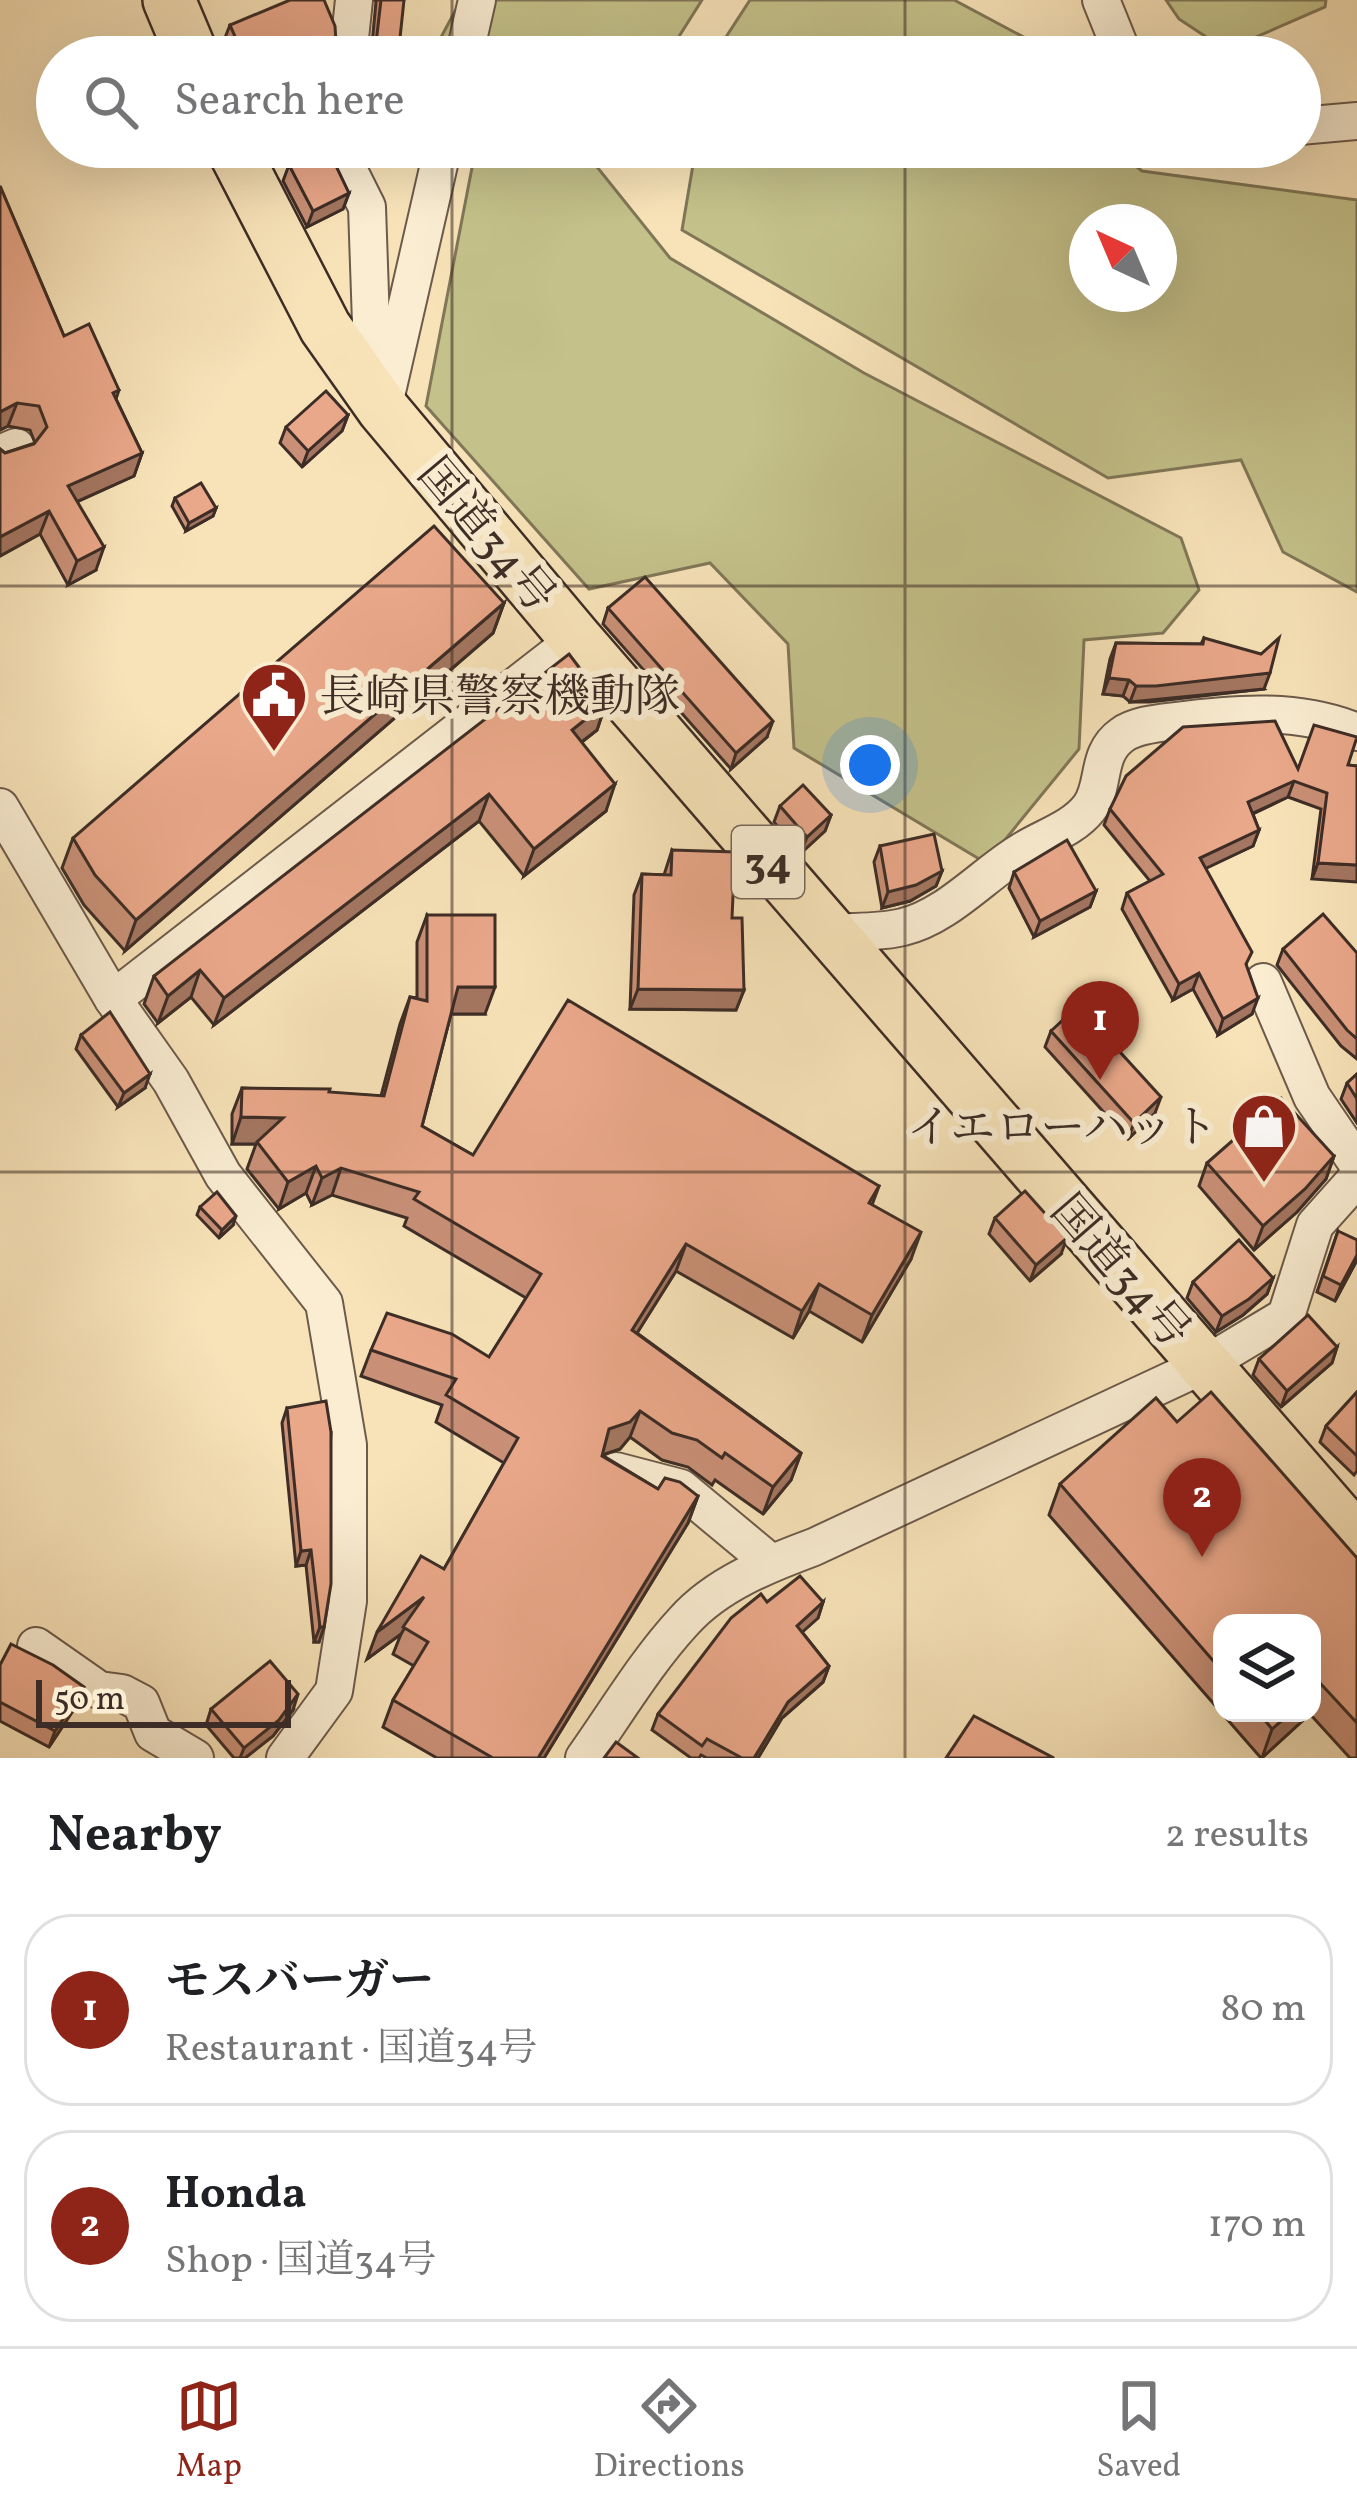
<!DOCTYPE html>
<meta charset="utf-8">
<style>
body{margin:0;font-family:Vollkorn,"Noto Serif JP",serif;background:#f6f6f6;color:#202124}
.controls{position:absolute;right:36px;bottom:36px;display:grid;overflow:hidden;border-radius:24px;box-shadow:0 12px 48px #0002}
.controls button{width:108px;height:108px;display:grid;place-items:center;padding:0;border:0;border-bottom:3px solid #e0e0e0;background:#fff;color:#202124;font:60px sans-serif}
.compass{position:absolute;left:1069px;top:204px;width:108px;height:108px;border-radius:50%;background:#fff;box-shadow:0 12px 48px #0002;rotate:316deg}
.scale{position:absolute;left:36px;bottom:30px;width:255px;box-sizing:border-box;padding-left:12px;border:6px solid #3d2d26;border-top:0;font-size:33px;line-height:42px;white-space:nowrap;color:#3d2d26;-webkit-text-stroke:9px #faedd2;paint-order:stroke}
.you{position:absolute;left:870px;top:765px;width:42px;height:42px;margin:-30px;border:9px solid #fff;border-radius:50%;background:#1a73e8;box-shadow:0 0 0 18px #1a73e833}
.badge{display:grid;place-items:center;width:78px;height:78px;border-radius:50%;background:#8f2418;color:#fff;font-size:39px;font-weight:700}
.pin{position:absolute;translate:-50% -99px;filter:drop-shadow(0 3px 6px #0008)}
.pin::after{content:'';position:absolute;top:63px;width:42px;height:36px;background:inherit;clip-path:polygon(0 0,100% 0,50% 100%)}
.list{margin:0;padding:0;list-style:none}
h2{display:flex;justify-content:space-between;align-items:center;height:156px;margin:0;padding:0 48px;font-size:51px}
h2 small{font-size:39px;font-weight:400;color:#757577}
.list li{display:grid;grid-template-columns:78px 1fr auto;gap:36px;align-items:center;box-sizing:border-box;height:192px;margin:0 24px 24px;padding:0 24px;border:3px solid #e0e0e0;border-radius:48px}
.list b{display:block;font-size:45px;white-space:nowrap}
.list p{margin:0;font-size:39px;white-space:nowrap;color:#757577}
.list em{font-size:39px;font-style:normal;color:#757577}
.icon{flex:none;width:66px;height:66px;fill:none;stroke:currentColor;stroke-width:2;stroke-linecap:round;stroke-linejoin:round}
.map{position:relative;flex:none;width:1357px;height:1758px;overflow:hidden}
.search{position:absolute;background:#fff;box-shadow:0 12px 48px #0002;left:36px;right:36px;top:36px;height:132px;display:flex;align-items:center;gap:30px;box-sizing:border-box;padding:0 42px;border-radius:66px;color:#757577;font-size:45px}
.sheet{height:588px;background:#fff}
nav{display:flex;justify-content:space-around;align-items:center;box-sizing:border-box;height:168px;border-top:3px solid #e0e0e0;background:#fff;font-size:33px;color:#757577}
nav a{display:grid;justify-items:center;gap:6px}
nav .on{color:#8f2418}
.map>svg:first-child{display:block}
</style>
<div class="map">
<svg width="1357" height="1758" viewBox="0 0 1357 1758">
<rect width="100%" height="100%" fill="#f8e3b9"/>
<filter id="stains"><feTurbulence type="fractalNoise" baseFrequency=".00167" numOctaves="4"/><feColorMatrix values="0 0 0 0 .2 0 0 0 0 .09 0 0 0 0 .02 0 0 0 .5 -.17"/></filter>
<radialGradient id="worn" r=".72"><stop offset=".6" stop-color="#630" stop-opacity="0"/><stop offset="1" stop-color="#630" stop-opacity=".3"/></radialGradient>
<g fill="#c4c18a" stroke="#807758" stroke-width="3" fill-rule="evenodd">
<polygon points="461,0 702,0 666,57 434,57 432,54"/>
<polygon points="750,0 954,0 1061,57 713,57"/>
<polygon points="1166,0 1326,0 1325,7 1226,50 1179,19"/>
<polygon points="476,147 609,147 597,167 670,258 864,373 1181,538 1199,590 1163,633 1084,640 1079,749 986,863 794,748 788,644 710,563 589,589 426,406"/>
<path d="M696,147H1112L1142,171L1357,200V592L1283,552L1241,460L1108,478L682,230ZM1087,222H1159V294H1087Z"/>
</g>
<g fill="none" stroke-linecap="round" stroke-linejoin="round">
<defs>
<g id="minor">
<polyline points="1101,0 1124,57"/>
<polyline points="348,57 354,0"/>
<polyline points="464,57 477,0"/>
<polyline points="1300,126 1357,121"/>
<polyline points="342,147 342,157 367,207 371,323 358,373"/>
<polyline points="383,409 443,147"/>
<polyline points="0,454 16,447"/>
<polyline points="0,807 113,999 171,1081 223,1175 324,1303 348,1445 348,1601 334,1691 285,1758"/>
<path d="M829,933C853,931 880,933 903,927C946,917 982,876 1019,853C1041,838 1072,830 1089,808C1106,787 1095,754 1122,735C1135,725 1159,723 1175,721C1236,713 1299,708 1357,732"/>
<polyline points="1263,982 1312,1097 1357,1163"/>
<polyline points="113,999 576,639"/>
<polyline points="616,1471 681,1488 771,1563"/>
<polyline points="36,1646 99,1690 122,1693 141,1703 153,1733 195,1758"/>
<path d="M584,1758C616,1713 646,1662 684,1621C717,1584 768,1564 814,1547L1206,1364L1286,1316L1315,1225L1357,1178"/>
</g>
<g id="highway">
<polyline points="169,0 193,57"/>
<polyline points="232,147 325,327 383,409 576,639 1357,1540"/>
</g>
</defs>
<use href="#minor" stroke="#6c5a4b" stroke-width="40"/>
<use href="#highway" stroke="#3d2d26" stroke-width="56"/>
<use href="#minor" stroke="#faedd2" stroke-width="36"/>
<use href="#highway" stroke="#f8e3b9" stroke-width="51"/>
</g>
<g fill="#c99077" stroke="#3d2d26" stroke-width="3" fill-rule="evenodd">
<polygon points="375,0 404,0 371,55 376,2"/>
<polygon points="230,25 336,42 345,57 225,57 221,48"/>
<polygon points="363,147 389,147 385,158 367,158"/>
<polygon points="289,165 349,193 343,209 307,227 283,181"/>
<polygon points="0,186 64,336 119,390 116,399 142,453 134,476 77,502 96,570 68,585 40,534 0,556 0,449 5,453 35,443 30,430 8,426 0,430"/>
<polygon points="348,415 342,431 302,467 280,443 286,427"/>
<polygon points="175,498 216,508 213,516 186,531 172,506"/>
<polygon points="504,603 493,633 125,951 84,905 62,868 73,838"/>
<polygon points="608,608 767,737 731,769 603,624"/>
<polygon points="1204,638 1264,689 1150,702 1130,702 1123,696 1103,694 1110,659 1116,643 1201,644"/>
<polygon points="606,703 597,730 582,742 606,811 524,876 479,821 214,1025 191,997 158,1023 144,1004 154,976"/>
<polygon points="1348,765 1357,766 1312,879 1321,809 1288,797 1253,814 1259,830 1253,846 1205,868 1246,964 1252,1014 1218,1035 1193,989 1173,1000 1122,909 1127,893 1150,881 1104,825 1110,809 1298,769"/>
<polygon points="780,806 831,815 825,831 801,853 774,822"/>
<polygon points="880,846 942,871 936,886 910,901 882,908 874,862"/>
<polygon points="672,850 732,918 744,990 736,1010 630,1009 634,895 642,874 664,875"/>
<polygon points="1014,872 1096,891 1090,907 1034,937 1009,888"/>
<polygon points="427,915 485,1014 451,1014 422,1126 473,1155 879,1186 872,1205 911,1259 862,1342 809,1311 793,1338 676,1271 637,1333 801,1453 791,1480 763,1514 715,1480 712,1485 688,1467 662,1460 630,1437 620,1449 602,1455 658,1489 698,1496 688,1523 544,1758 437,1758 383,1727 393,1700 414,1666 393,1654 401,1634 367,1659 444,1569 504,1463 436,1422 442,1405 361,1376 371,1350 489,1357 526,1298 404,1226 407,1218 332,1195 312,1205 306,1193 279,1209 247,1169 256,1144 232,1144 232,1114 242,1088 381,1096 400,1024 410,997 417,998 417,942"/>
<polygon points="1283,949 1357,953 1357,1059 1341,1046 1277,965"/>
<polygon points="1051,1031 1155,1113 1128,1139 1045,1047"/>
<polygon points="81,1035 145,1088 118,1107 76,1049"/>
<polygon points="1357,1074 1357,1123 1341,1099 1347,1083"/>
<polygon points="1334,1156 1326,1179 1297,1212 1254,1250 1199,1186 1207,1163"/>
<polygon points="200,1207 233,1225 219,1238 197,1215"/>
<polygon points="995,1218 1061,1254 1030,1281 989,1234"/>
<polygon points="1338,1231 1357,1260 1335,1301 1317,1292"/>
<polygon points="1273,1278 1267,1294 1243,1315 1216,1332 1187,1298 1193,1282"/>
<polygon points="1337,1347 1332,1363 1281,1407 1253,1375 1259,1359"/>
<polygon points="1357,1392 1357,1471 1354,1475 1320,1442 1326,1426"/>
<polygon points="287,1408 331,1432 319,1642 314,1642 306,1565 296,1566 282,1423"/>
<path d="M1177,1422L1357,1558V1758H1350L1310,1714L1261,1758L1049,1515L1060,1484ZM1222,1623H1312V1713H1222Z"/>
<polygon points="767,1602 823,1602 818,1618 802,1632 829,1666 823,1682 782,1718 758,1758 707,1758 701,1755 699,1758 691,1758 652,1730 658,1714"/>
<polygon points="0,1665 78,1703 49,1747 0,1721"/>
<polygon points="211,1709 293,1710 273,1736 245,1758 234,1758 206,1725"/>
</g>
<g fill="#a47661" stroke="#3d2d26" stroke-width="3">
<polygon points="371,147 389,147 385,158 367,158"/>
<polygon points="349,193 343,209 307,227 313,211"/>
<polygon points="17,403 8,426 0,430 0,412"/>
<polygon points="348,415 342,431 302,467 308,451"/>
<polygon points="142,453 134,476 60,509 68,486"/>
<polygon points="216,508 213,516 186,531 189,523"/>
<polygon points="49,511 40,534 0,556 0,537"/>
<polygon points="104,547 96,570 68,585 77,561"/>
<polygon points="504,603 493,633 125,951 136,920"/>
<polygon points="1270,673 1264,689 1130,702 1136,686"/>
<polygon points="1109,678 1129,680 1123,696 1103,694"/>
<polygon points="606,703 597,730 562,757 572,730"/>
<polygon points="773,721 767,737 731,769 736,753"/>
<polygon points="1294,781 1288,797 1242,818 1248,802"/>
<polygon points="615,784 606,811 524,876 534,849"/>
<polygon points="489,794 479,821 214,1025 224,998"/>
<polygon points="831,815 825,831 801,853 807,837"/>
<polygon points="1259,830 1253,846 1194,874 1200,858"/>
<polygon points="1318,863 1357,865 1357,882 1312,879"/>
<polygon points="942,871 936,886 910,901 882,908 888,892"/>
<polygon points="1096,891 1090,907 1034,937 1040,921"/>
<polygon points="200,970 191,997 158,1023 168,996"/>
<polygon points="1199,973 1193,989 1173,1000 1179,984"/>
<polygon points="458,987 495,987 485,1014 448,1014"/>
<polygon points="638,989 744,990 736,1010 630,1009"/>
<polygon points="1258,998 1252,1014 1218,1035 1223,1019"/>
<polygon points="150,1074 145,1088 118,1107 124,1093"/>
<polygon points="1161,1097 1155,1113 1128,1139 1134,1123"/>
<polygon points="241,1117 283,1118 256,1144 232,1144"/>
<polygon points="1334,1156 1326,1179 1297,1212 1254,1250 1263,1226"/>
<polygon points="316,1166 306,1193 279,1209 288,1182"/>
<polygon points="341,1168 332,1195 312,1205 322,1178"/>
<polygon points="236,1216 233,1225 219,1238 222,1230"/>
<polygon points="921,1232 911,1259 862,1342 872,1315"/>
<polygon points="1067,1238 1061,1254 1030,1281 1036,1265"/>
<polygon points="686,1244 676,1271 622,1357 632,1330"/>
<polygon points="1357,1255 1357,1260 1335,1301 1341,1285"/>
<polygon points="1273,1278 1267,1294 1243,1315 1216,1332 1222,1316"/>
<polygon points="819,1284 809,1311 793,1338 802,1311"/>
<polygon points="1337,1347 1332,1363 1281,1407 1287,1391"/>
<polygon points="640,1411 630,1437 620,1449 599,1456 609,1429"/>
<polygon points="801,1453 791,1480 763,1514 773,1487"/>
<polygon points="698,1496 688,1523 544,1758 538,1758"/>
<polygon points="311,1550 306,1565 296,1566 301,1551"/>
<polygon points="424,1597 401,1634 367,1659 377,1632"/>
<polygon points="823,1602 818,1618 791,1642 797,1626"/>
<polygon points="320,1627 324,1627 319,1642 314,1642"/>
<polygon points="829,1666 823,1682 782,1718 758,1758 754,1758 788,1702"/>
<polygon points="1321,1684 1312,1709 1312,1692"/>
<polygon points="84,1687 78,1703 49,1747 55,1731"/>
<polygon points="298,1694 293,1710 273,1736 245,1758 240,1758 244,1748"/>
<polygon points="1290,1713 1311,1713 1262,1758 1272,1729"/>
</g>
<g fill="#eaa88a" stroke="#3d2d26" stroke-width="3">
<polygon points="290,0 324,0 335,26 336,42 345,57 244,57 230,25"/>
<polygon points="381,0 404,0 398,57 368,57 371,55 376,43"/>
<polygon points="322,147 327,147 349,193 313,211 289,165"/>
<polygon points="0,186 64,336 89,324 119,390 113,393 142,453 68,486 104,547 77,561 49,511 0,537 0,449 5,453 34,444 47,427 39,406 17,403 0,412"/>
<polygon points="326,391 348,415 308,451 286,427"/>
<polygon points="201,483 216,508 189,523 175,498"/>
<polygon points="434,526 504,603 136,920 95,875 73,838"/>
<polygon points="645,577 773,721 736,753 608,608"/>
<polygon points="1204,638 1261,654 1279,638 1270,673 1156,686 1136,686 1129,680 1109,678 1116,643 1203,644"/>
<polygon points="569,654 606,703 572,730 615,784 534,849 489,794 224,998 200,970 168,996 154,976"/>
<polygon points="1275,721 1298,769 1314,725 1357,737 1348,765 1357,766 1357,865 1318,863 1327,793 1294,781 1248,802 1259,830 1200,858 1252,952 1246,964 1258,998 1223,1019 1199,973 1179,984 1127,893 1163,874 1110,809 1126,776 1183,727"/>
<polygon points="803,785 831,815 807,837 780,806"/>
<polygon points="934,834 942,871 916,885 888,892 880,846"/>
<polygon points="1067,840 1096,891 1040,921 1014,872"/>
<polygon points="672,850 735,852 732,918 742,918 744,990 638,989 642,874 671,875"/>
<polygon points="1323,914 1357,953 1357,1039 1347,1030 1283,949"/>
<polygon points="427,915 495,915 495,987 458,987 422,1126 473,1155 568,1000 879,1186 869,1203 921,1232 872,1315 819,1284 802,1311 686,1244 632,1330 801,1453 773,1487 725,1453 722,1458 697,1440 672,1433 640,1411 630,1422 609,1429 602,1456 658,1489 665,1478 680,1482 698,1496 538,1758 493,1758 393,1700 428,1642 403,1627 424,1597 377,1632 421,1556 444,1569 518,1438 446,1395 456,1379 371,1350 387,1313 452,1334 489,1357 541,1274 414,1199 419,1192 341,1168 322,1178 316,1166 288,1182 257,1142 283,1118 241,1117 242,1088 330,1089 329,1092 384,1096 410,997 427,1001"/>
<polygon points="1078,1006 1161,1097 1134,1123 1051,1031"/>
<polygon points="110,1012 150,1074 124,1093 81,1035"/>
<polygon points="1357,1074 1357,1099 1347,1083"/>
<polygon points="1281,1098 1334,1156 1305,1189 1263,1226 1207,1163"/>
<polygon points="1025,1191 1067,1238 1036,1265 995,1218"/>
<polygon points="217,1192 236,1216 222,1230 200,1207"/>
<polygon points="1338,1231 1357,1240 1357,1255 1341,1285 1323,1276"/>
<polygon points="1239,1240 1273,1278 1249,1299 1222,1316 1193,1282"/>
<polygon points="1308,1315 1337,1347 1287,1391 1259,1359"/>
<polygon points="1211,1392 1357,1558 1357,1723 1321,1684 1312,1692 1312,1623 1222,1623 1222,1671 1060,1484 1156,1398 1177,1422"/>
<polygon points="1357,1392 1357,1456 1326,1426"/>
<polygon points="326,1401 331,1432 331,1584 324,1627 320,1627 311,1550 301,1551 287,1408"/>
<polygon points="800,1576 823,1602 797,1626 829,1666 788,1702 754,1758 742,1758 707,1739 702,1746 658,1714 731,1618 761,1594 767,1602"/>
<polygon points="11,1644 53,1665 84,1687 55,1731 0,1702 0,1665"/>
<polygon points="270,1661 298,1694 279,1720 244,1748 211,1709"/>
<polygon points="1259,1713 1290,1713 1272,1729"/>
<polygon points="974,1716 1054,1758 946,1758"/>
<polygon points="616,1742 638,1758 604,1758"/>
</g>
<path fill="none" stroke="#3d2d26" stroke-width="3" stroke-opacity="0.55" d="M452,0V57M905,0V57M452,147V1758M905,147V1758M0,586H1357M0,1172H1357"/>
<defs>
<symbol id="civic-pin" viewBox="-11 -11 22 30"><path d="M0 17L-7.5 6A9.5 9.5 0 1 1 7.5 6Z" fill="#8f2418" stroke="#faedd2"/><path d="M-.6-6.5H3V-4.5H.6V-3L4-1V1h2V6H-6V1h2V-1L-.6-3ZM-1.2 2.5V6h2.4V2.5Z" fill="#fff"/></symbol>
<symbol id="shop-pin" viewBox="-11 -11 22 30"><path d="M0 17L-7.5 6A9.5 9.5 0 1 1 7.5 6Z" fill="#8f2418" stroke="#faedd2"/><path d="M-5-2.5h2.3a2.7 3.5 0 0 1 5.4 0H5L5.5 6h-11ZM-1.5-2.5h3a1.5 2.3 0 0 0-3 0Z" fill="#fff"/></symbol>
</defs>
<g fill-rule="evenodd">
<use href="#civic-pin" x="236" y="657" width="76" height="104"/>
<use href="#shop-pin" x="1226" y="1088" width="76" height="104"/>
</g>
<g text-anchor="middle" stroke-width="12" stroke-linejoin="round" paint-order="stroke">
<rect fill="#faedd2" stroke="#76675a" stroke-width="3" x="732" y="826" width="72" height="72" rx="9"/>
<g font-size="42" font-weight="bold" fill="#3d2d26">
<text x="768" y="877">34</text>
</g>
<g font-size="45" fill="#3d2d26" stroke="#faedd2">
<text transform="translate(488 534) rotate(50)" y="16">国道34号</text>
<text transform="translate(1122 1270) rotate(49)" y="16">国道34号</text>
</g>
<g font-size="45" fill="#3d2d26" stroke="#faedd2" text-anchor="start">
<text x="320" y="711">長崎県警察機動隊</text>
<text x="1218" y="1142" text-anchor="end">イエローハット</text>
</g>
</g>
<rect width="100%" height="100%" filter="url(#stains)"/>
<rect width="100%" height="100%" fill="url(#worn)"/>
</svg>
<div class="controls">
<button><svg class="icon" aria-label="layers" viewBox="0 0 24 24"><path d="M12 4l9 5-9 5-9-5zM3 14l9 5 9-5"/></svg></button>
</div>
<svg class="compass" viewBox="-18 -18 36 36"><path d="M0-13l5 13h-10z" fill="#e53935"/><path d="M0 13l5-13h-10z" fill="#757577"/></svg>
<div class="scale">50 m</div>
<div class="you"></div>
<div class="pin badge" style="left:1100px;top:1080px">1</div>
<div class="pin badge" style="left:1202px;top:1557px">2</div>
<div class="search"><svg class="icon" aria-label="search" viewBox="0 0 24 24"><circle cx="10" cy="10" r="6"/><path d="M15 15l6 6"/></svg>Search here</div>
</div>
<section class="sheet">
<h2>Nearby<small>2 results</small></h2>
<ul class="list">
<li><span class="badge">1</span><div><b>モスバーガー</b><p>Restaurant · 国道34号</p></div><em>80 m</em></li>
<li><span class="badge">2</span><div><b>Honda</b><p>Shop · 国道34号</p></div><em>170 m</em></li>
</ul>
</section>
<nav>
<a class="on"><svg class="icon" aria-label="map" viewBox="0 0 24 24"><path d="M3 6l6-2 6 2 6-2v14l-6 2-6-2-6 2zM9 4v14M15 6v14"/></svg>Map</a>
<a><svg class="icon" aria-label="directions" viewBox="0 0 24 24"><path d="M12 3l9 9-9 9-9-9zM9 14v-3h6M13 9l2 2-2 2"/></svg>Directions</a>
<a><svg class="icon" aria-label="saved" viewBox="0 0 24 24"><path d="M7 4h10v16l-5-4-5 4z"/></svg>Saved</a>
</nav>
